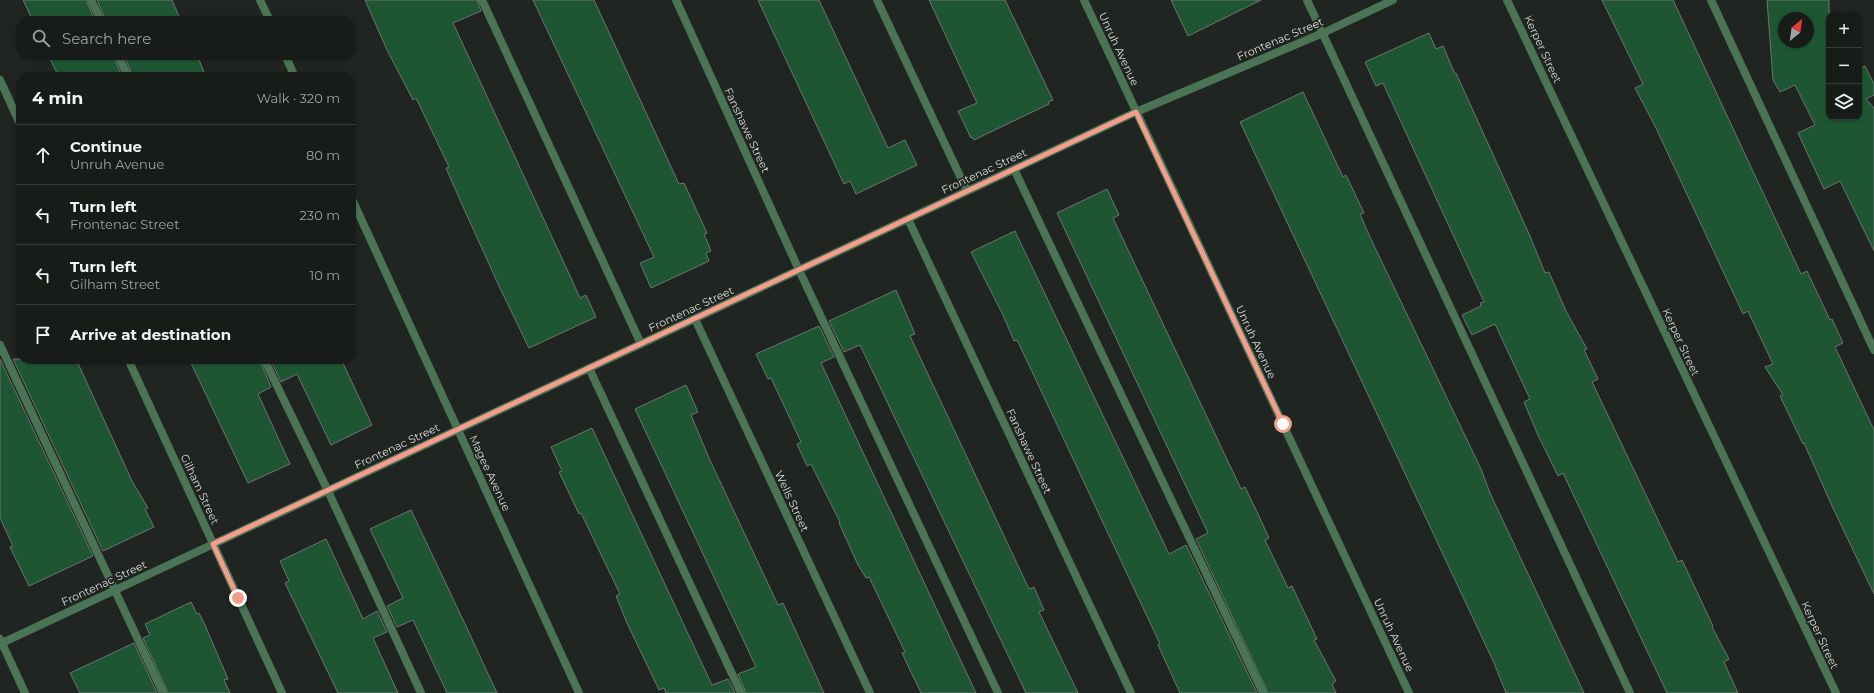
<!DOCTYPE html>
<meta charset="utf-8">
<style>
body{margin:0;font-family:Montserrat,sans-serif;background:#212522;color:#f1f3f6}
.controls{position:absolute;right:12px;top:12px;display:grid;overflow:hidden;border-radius:8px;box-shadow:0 1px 3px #0004}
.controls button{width:36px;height:36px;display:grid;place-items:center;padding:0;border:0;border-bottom:1px solid #363a38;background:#181c19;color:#f1f3f6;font:20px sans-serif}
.compass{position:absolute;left:1778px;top:12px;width:36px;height:36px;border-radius:50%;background:#181c19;box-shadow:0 1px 3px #0004;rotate:29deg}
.stop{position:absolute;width:12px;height:12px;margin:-9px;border:3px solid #f49d8c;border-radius:50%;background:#fff}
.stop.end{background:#f49d8c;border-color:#fff;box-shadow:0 1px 4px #0008}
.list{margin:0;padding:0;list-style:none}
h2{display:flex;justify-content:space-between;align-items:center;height:52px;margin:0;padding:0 16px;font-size:17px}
h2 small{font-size:13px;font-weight:400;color:#9fa1a2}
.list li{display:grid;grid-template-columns:26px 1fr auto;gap:12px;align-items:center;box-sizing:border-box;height:60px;padding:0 16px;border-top:1px solid #363a38}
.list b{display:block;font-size:15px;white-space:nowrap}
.list p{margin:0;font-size:13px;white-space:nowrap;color:#9fa1a2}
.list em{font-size:13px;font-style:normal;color:#9fa1a2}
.icon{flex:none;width:22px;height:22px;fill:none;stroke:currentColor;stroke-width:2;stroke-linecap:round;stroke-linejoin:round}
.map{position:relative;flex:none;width:1874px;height:693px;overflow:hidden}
.search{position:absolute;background:#181c19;box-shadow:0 1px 3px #0004;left:16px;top:16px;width:340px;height:44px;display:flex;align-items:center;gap:10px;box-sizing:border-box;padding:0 14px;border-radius:16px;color:#9fa1a2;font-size:15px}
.panel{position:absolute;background:#181c19;box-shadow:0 1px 3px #0004;left:16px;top:72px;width:340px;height:292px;border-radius:16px}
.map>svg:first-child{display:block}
</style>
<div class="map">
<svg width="1874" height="693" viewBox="0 0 1874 693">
<rect width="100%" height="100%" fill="#202521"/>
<g fill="#1e5532" stroke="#6e7470" fill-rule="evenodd">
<polygon points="23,0 86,0 95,21 33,21"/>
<polygon points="97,0 172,0 181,21 106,21"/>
<polygon points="365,0 477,0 481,11 453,23 571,278 580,298 586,295 596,317 529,348 499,286 460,200 446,168 449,167 416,98 413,100 387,50"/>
<polygon points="533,0 594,0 679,184 684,183 707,233 704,234 711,251 706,253 709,261 651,288 640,263 654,257"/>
<polygon points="758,0 819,0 888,148 905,140 917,165 856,194 850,181 844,184"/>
<polygon points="929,0 1005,0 1053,100 1048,102 1049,104 974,140 972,137 971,138 958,111 977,103"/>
<polygon points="1171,0 1261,0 1188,36"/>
<polygon points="1602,0 1673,0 1801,274 1807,271 1830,320 1832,319 1843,343 1835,347 1874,430 1874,594 1832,506 1804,443 1803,444 1780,396 1783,395 1765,367 1773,364 1748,311 1743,314 1655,126 1635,88 1643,84"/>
<path d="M1767,0H1829V117H1859V68L1865,66L1874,84V95L1866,99L1874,108V251L1840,181L1824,189L1798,133L1815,125L1795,85L1780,92L1773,80ZM1784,18H1808V42H1784Z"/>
<polygon points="1429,33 1436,49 1443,46 1455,74 1456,73 1530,236 1545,273 1549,272 1566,311 1587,349 1584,350 1598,379 1592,382 1678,562 1682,560 1713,626 1712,627 1729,659 1724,662 1738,693 1667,693 1563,473 1558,476 1537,433 1524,402 1530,399 1495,324 1472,335 1462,315 1481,306 1480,303 1484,302 1383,83 1376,86 1365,62"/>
<polygon points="48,55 113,55 122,77 59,77"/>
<polygon points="124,55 197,55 206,77 133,77"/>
<polygon points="1303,92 1343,177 1346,175 1364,213 1360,214 1369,235 1481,469 1490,493 1584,693 1506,693 1494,663 1240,122"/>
<polygon points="1107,189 1119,215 1113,218 1241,489 1245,487 1257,512 1269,538 1265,540 1288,588 1292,586 1317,639 1314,640 1336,681 1332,684 1336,693 1268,693 1196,539 1208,533 1057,213"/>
<polygon points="1015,231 1169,554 1186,545 1257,693 1180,693 1158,645 1160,644 1028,363 1017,340 1014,341 1003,315 971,252"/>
<polygon points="896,290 915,334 910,336 1029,589 1034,587 1044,610 1039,612 1078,693 1026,693 860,345 844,352 829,321"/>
<polygon points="819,326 834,357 821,363 976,693 921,693 902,653 905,652 869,577 866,578 858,565 839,523 840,522 811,464 807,466 797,444 801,442 771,378 768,379 756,354"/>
<polygon points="0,359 93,556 29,586 10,547 13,546 0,518"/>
<polygon points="13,359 76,359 132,481 148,508 145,509 154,527 103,551"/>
<polygon points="189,359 259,359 271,387 258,394 290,464 248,483"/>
<polygon points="270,359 341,359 372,425 331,445 297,374 281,382"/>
<polygon points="686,385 698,412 691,415 709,458 778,605 783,603 824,693 746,693 738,674 756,667 635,409"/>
<polygon points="592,428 712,685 728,679 735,693 666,693 664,688 659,690 627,623 616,596 620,594 581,513 579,514 559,472 562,471 551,447"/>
<polygon points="411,510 465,624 497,693 447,693 413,620 397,627 387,606 403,598 370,529"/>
<polygon points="326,539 363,619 377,611 387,632 373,638 398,693 338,693 285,583 289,581 280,561"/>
<polygon points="191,602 197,614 199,613 205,625 228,679 224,680 230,693 168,693 143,638 150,635 145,624"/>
<polygon points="134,643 157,693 80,693 70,673"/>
</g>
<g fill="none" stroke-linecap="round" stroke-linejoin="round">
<g stroke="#4b7457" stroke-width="8">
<polyline points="91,0 101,21"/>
<polyline points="482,0 641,344"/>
<polyline points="877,0 967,191"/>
<polyline points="1307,0 1630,693"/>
<polyline points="1711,0 1874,350"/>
<polyline points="118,55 128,77"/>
<polyline points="1014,169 1263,693"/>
<polyline points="799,270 998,693"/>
<polyline points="0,345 163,693"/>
<polyline points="264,359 328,491 421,693"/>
<polyline points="589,368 741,693"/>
</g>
<g stroke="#4b7457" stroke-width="8">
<polyline points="260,0 270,21"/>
<polyline points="676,0 799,270"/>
<polyline points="1084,0 1409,693"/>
<polyline points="1507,0 1836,693"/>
<polyline points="285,55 295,77"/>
<polyline points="0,80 21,126"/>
<polyline points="351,197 579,693"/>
<polyline points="908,219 1131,693"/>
<polyline points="695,319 870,693"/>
<polyline points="128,359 282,693"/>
<polyline points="0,639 25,693"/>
<polyline points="0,644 1136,112 1323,33 1393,0"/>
</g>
</g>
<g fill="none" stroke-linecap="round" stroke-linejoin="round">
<polyline stroke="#f49d8c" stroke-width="5" points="238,598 213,544 1136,112 1283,424"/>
</g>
<g text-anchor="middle" stroke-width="3.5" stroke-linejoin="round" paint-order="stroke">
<g font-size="11" fill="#d7dad8" stroke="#202521">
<text transform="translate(1280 39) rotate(-23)" y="4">Frontenac Street</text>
<text transform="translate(1119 49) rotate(65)" y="4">Unruh Avenue</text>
<text transform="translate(1543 49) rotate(65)" y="4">Kerper Street</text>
<text transform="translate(747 130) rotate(65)" y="4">Fanshawe Street</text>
<text transform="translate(984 171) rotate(-25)" y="4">Frontenac Street</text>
<text transform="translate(691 309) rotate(-25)" y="4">Frontenac Street</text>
<text transform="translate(1256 342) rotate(65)" y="4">Unruh Avenue</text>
<text transform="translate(1681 342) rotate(65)" y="4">Kerper Street</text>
<text transform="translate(397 446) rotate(-25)" y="4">Frontenac Street</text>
<text transform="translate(1029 451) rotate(65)" y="4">Fanshawe Street</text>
<text transform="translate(490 473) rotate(65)" y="4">Magee Avenue</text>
<text transform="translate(200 489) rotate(65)" y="4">Gilham Street</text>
<text transform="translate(792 501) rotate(65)" y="4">Wells Street</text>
<text transform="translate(104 583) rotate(-25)" y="4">Frontenac Street</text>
<text transform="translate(1394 635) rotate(65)" y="4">Unruh Avenue</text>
<text transform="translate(1820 635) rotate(65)" y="4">Kerper Street</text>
</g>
</g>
</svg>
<div class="controls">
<button>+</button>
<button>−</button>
<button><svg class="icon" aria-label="layers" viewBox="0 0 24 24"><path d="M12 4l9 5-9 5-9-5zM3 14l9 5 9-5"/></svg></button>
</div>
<svg class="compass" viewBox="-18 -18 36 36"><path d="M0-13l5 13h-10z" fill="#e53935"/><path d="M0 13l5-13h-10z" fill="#9fa1a2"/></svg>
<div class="stop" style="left:1283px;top:424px"></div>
<div class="stop end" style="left:238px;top:598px"></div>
<div class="search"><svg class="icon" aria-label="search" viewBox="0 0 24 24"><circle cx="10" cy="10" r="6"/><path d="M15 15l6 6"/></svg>Search here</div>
<section class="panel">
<h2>4 min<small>Walk · 320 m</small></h2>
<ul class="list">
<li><svg class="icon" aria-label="ahead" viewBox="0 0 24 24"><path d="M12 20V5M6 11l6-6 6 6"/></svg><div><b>Continue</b><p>Unruh Avenue</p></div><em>80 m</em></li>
<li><svg class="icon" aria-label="left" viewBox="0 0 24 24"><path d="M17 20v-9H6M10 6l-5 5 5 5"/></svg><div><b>Turn left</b><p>Frontenac Street</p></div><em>230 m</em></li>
<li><svg class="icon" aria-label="left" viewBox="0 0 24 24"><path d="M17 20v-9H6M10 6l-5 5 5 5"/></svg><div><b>Turn left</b><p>Gilham Street</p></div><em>10 m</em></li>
<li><svg class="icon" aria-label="arrive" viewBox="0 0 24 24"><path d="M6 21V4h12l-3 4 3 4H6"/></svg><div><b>Arrive at destination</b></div></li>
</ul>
</section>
</div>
